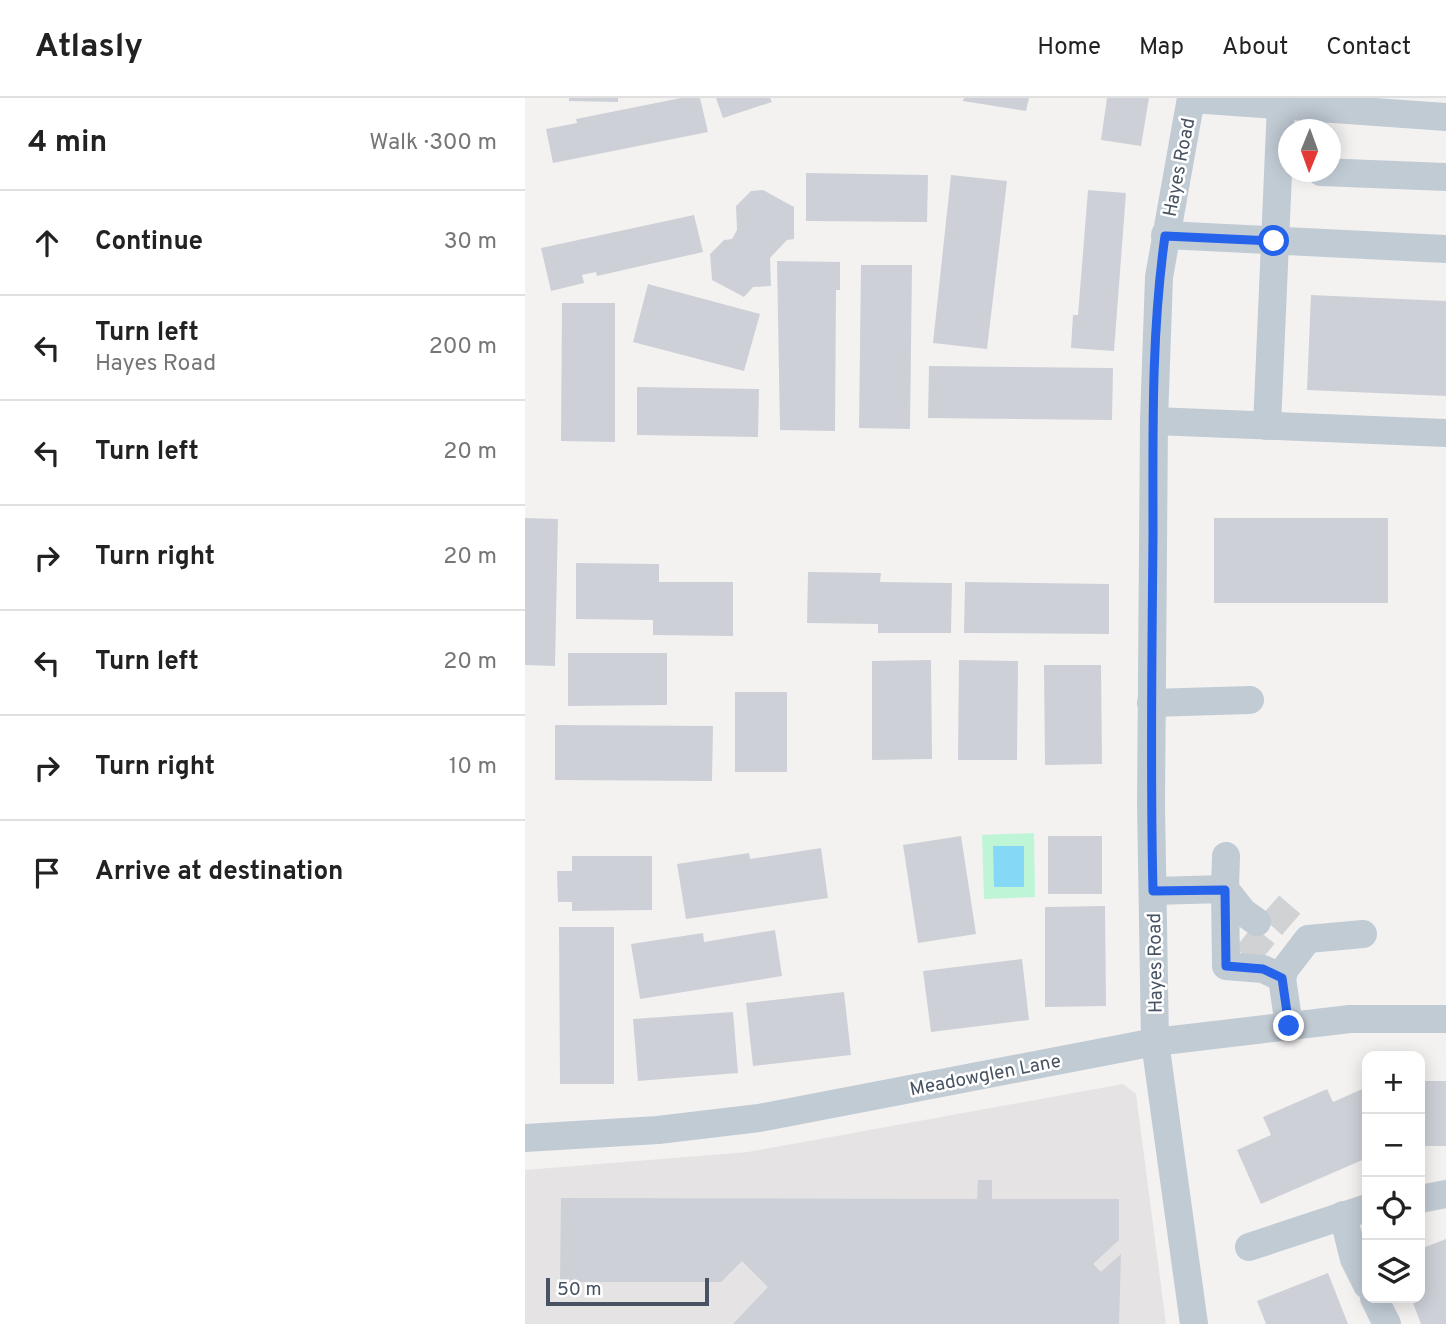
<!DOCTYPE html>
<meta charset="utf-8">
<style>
body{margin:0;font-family:Overpass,sans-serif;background:#f6f6f6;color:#222}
.controls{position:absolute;right:21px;bottom:21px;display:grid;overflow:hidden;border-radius:14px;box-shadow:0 4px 18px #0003}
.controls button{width:63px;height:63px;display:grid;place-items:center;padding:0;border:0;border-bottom:2px solid #e0e0e0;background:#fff;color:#222;font:35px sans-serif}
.compass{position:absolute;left:753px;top:21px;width:63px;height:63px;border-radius:50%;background:#fff;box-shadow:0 4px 18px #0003;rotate:181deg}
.scale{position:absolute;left:21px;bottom:18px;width:163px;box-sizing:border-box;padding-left:7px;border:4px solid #475362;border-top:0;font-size:19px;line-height:24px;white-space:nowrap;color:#475362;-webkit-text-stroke:5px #fff;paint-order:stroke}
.stop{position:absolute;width:21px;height:21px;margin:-16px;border:5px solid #2563eb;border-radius:50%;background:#fff}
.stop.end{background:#2563eb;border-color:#fff;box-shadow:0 2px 7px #0008}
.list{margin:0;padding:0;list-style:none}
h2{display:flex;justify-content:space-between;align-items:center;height:91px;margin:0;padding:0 28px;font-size:30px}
h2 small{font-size:23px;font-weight:400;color:#767676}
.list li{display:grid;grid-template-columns:46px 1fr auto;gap:21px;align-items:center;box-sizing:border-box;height:105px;padding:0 28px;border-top:2px solid #e0e0e0}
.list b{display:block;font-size:26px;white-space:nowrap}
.list p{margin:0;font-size:23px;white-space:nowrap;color:#767676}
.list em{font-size:23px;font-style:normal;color:#767676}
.icon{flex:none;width:38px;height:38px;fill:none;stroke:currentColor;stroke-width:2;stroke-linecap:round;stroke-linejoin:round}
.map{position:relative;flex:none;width:921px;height:1226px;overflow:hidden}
header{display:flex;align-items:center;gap:42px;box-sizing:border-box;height:98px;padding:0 35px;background:#fff;border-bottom:2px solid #e0e0e0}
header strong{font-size:33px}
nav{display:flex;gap:38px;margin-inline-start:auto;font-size:24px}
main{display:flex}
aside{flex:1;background:#fff}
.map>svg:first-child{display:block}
</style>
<header>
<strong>Atlasly</strong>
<nav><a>Home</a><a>Map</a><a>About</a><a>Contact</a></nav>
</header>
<main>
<aside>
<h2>4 min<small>Walk · 300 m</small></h2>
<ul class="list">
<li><svg class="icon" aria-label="ahead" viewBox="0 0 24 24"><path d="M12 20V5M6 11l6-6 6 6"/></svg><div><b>Continue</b></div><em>30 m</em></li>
<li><svg class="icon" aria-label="left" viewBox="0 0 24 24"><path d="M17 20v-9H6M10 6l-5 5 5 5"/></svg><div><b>Turn left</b><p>Hayes Road</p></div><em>200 m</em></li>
<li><svg class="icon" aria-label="left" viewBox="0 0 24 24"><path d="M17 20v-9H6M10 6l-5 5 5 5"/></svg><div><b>Turn left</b></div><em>20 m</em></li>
<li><svg class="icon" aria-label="right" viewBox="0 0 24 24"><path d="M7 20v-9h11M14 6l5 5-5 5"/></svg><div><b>Turn right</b></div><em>20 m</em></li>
<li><svg class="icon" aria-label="left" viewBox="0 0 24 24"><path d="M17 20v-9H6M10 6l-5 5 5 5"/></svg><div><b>Turn left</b></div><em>20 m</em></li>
<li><svg class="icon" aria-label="right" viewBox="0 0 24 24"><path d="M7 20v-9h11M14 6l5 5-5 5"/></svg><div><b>Turn right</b></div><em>10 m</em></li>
<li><svg class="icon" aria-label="arrive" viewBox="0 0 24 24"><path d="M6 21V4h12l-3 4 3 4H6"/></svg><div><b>Arrive at destination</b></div></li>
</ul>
</aside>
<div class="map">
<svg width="921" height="1226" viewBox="0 0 921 1226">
<rect width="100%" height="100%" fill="#f4f2f1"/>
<polygon fill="#e5e3e3" points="598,986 611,996 641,1226 0,1226 0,1072 223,1054"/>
<polygon fill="#bdf5d6" points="509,735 510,799 459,801 457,737"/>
<polygon fill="#85d9f7" points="468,748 499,748 499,789 469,789"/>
<g fill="#cdd0d7">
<polygon points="44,0 93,0 93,4 44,3"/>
<polygon points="156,0 175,0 183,34 28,65 21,31 52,25 51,21"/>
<polygon points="191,0 245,0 247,4 198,20"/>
<polygon points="439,0 504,0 501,13 438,3"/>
<polygon points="582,0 624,0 616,48 576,42"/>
<polygon points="281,75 403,77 402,124 281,123"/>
<polygon points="426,77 482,83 462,251 408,245"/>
<polygon points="238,92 269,109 269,141 262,142 245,160 246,188 228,189 219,199 187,182 185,156 199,142 207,141 212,132 211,108 226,93"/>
<polygon points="563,92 601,95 589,253 546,250 548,217 553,217"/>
<polygon points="169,117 178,154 72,178 71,174 57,177 59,185 26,193 16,150"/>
<polygon points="252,163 315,164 315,192 311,192 310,333 255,332"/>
<polygon points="336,167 387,167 385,331 334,330"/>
<polygon points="123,186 235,216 219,273 108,244"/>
<polygon points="786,197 921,203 921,298 782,292"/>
<polygon points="37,205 90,205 90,344 36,343"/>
<polygon points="404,268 588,270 587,322 403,320"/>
<polygon points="112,289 234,291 233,339 112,337"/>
<polygon points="0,420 33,421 30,568 0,567"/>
<rect x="689" y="420" width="174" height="85"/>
<polygon points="51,465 134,466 134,484 208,484 208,538 128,537 128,522 51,521"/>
<polygon points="283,474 356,475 355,484 427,485 426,535 353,535 353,526 282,525"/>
<polygon points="440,484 584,486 584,536 439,535"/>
<polygon points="43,555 142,555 142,607 43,608"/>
<polygon points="406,562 407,661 347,662 347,563"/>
<polygon points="434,562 493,563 492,662 433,662"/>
<polygon points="519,567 576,567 577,666 520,667"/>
<rect x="210" y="594" width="52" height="80"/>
<polygon points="30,627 188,628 187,683 30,682"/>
<polygon points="436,738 451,836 393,845 378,747"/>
<rect x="523" y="738" width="54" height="58"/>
<polygon points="296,750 303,800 161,821 152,766 224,755 225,761"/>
<polygon points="47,758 127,758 127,812 47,813 47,804 33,804 32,773 47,773"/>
<polygon points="580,808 581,908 520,909 520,809"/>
<polygon points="34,829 89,829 89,986 35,986"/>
<polygon points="250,832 257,878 115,901 106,846 178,835 179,844"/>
<polygon points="497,861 504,922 406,934 398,873"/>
<polygon points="319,894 326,957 228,968 221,905"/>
<polygon points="208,914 213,975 113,983 108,921"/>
<rect x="895" y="983" width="26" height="65"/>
<polygon points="842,989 842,1060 736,1106 712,1052 746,1037 738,1019 802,991 808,1004"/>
<polygon points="453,1082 467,1082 467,1101 594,1101 594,1142 568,1166 576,1174 596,1156 594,1226 208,1226 243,1189 217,1163 196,1184 35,1184 36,1100 452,1101"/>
<polygon points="921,1141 921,1226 896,1226 886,1200 895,1200 895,1151"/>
<polygon points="803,1175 823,1226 741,1226 732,1203"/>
</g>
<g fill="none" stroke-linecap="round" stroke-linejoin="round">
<g stroke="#d1d2d4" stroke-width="28" stroke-dasharray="28 14" stroke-linecap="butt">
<polyline points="745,808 768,828"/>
<polyline points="719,839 744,859"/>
</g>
<g stroke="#c1cbd4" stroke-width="28">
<polyline points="666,0 634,179 629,323 626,706 630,944 669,1226"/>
<polyline points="666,1 921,19"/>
<polyline points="796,74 921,79"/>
<polyline points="640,137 921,151"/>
<polyline points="629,323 921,335"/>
<polyline points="742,328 756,7"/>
<polyline points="626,605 725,602"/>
<polyline points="701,758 700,791 718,814 732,824"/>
<polyline points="628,793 700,791 701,868 738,871 757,880 764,928"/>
<polyline points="757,880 760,871 783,841 838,836"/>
<polyline points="0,1040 133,1032 234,1020 630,944 825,921 921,921"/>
<polyline points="895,1101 921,1096"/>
<polyline points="818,1117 829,1161 842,1187"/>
<polyline points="724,1149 842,1110"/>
<polyline points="849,1200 862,1226"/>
</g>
</g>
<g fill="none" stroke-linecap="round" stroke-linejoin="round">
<path stroke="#2563eb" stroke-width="9" d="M749,143L640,138C626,236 628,337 628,436C627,555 625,674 628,793L700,792L701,868L738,871L757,880L764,928"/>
</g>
<g text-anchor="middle" stroke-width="5" stroke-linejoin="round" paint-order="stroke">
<g font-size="19" fill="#475362" stroke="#fff">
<text transform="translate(653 69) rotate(-79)" y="7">Hayes Road</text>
<text transform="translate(629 865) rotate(-91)" y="7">Hayes Road</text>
<text transform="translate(460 976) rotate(-11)" y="7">Meadowglen Lane</text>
</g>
</g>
</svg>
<div class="controls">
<button>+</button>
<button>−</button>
<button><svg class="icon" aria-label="locate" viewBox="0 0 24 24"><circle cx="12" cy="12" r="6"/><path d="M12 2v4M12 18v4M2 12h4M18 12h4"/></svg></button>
<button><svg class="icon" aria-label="layers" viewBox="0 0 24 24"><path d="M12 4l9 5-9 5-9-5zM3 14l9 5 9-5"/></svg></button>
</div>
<svg class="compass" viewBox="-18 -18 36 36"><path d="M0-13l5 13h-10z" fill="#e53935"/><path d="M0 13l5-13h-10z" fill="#767676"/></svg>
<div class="scale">50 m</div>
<div class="stop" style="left:749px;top:143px"></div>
<div class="stop end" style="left:764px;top:928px"></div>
</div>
</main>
